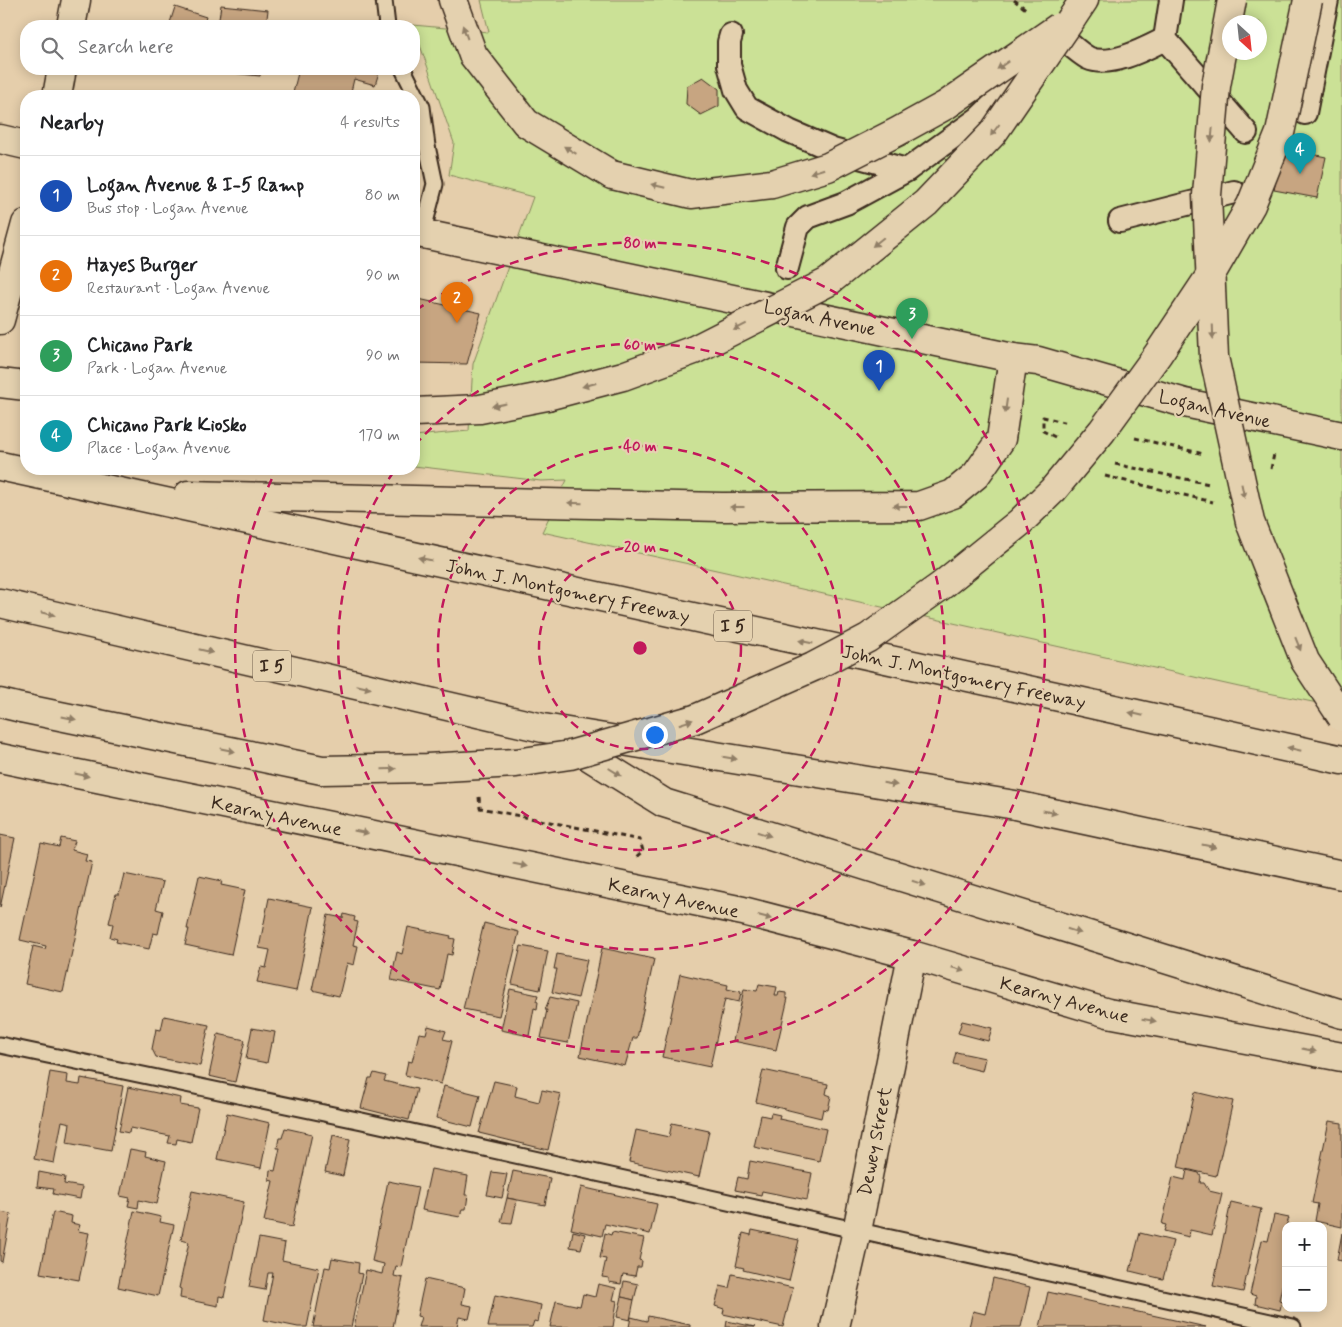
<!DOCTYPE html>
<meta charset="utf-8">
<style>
body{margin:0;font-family:Mynerve,sans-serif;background:#f6f6f6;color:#202124}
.controls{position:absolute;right:15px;bottom:15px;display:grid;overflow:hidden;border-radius:10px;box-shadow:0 2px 12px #0003}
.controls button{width:45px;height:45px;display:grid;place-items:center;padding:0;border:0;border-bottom:1px solid #e0e0e0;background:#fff;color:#202124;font:25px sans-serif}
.compass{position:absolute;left:1222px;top:15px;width:45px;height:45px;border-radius:50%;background:#fff;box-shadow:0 2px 12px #0003;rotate:153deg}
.you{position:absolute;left:654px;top:734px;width:18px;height:18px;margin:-12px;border:4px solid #fff;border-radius:50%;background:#1a73e8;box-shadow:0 0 0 8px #1a73e833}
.badge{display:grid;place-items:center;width:32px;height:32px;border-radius:50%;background:#1f6fb2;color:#fff;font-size:16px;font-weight:700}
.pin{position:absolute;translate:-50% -41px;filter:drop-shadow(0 1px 2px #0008)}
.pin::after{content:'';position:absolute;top:26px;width:18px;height:15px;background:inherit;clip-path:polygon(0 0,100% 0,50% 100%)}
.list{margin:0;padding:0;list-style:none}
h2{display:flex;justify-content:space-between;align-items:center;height:65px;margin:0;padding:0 20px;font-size:21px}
h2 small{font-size:16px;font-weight:400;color:#757577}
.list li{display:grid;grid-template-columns:32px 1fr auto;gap:15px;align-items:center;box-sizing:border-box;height:80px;padding:0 20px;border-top:1px solid #e0e0e0}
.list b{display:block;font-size:19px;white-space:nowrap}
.list p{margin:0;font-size:16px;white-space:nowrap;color:#757577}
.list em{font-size:16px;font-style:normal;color:#757577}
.icon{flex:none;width:28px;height:28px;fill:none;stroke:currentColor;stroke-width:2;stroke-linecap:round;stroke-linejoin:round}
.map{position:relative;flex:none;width:1342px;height:1327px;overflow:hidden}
.search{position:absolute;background:#fff;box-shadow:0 2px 12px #0003;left:20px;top:20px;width:400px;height:55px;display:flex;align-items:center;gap:12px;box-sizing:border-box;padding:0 18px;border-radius:20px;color:#757577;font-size:19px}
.panel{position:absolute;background:#fff;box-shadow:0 2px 12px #0003;left:20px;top:90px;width:400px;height:385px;border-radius:20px}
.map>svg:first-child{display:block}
</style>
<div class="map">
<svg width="1342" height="1327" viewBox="0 0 1342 1327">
<rect width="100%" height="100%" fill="#e5ceab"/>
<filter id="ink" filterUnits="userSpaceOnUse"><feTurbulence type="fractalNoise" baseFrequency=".02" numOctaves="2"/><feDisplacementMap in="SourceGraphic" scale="10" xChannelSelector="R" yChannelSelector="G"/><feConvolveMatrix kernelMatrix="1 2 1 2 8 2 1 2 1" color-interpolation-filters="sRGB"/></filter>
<g filter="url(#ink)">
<path fill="#cbe196" stroke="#83865a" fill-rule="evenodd" d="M481,0H1342V708L1239,687L721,571L542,532L567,480L541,481L414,466V436L469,431L473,364L533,197L449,175L454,143L413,25L489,32ZM1230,22H1260V52H1230Z"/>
<g fill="#c7a581" stroke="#3b2a1e">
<polygon points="221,5 268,10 266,26 218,26"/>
<polygon points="175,7 206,17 203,26 169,26"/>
<polygon points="213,69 261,69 260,76 213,71"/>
<polygon points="299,69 380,69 375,85 354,79 350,96 304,96 293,93"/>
<polygon points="703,77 719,89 719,106 701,115 686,104 687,86"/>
<polygon points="1283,148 1326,157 1317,198 1274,190"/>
<polygon points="414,298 481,313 467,364 414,363"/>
<polygon points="0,835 15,838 0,908"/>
<polygon points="61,838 75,841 72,850 87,854 85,861 92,862 63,992 25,984 33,946 45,949 46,946 20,940 41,843 59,847"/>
<polygon points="124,874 163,882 156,909 163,911 158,934 153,933 149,949 116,942 117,939 110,937 113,924 109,923 116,894 119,894"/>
<polygon points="199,876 222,881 221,885 245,890 231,955 185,945 189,929 187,929"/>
<polygon points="269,898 313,907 296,991 262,984 263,983 257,982 261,967 266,968 270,950 259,948"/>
<polygon points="344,914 355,917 354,921 358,922 353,945 358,946 354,965 347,963 339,996 312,990 328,915 343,918"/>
<polygon points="484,923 519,932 499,1016 463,1009"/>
<polygon points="408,927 451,936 450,938 455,939 452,955 447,954 440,990 391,980 397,952 402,954"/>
<polygon points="521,946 548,951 540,990 512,984"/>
<polygon points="602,948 654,959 637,1038 633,1038 625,1066 580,1056"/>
<polygon points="557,954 587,960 578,998 552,992 557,969 554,969"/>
<polygon points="680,974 728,985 727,989 741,992 739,1002 725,999 710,1067 662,1057"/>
<polygon points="759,984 777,987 775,996 778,996 779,992 786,993 786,998 788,998 776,1050 733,1041 744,989 757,991"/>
<polygon points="510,989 538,995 536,1001 538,1002 537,1009 534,1008 529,1036 501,1030"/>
<polygon points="550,997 577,1003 568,1043 541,1038 547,1010 545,1010"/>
<polygon points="164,1016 209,1025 200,1066 156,1057 152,1049 156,1029 161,1030"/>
<polygon points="962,1021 992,1028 988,1041 958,1033"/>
<polygon points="428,1026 446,1031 443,1039 452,1041 441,1084 405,1075 408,1061 412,1062 419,1033 426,1034"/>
<polygon points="252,1028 275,1032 273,1043 271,1043 267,1063 246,1059"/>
<polygon points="218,1034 245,1040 235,1082 209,1076"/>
<polygon points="956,1052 985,1058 982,1071 953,1064"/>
<polygon points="763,1070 828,1084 826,1094 831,1096 828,1110 823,1109 821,1118 756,1102"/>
<polygon points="50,1072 68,1075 67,1083 80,1085 81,1078 123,1086 111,1151 67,1143 70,1123 62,1121 54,1163 34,1159"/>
<polygon points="374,1073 386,1076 384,1081 417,1089 409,1120 361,1108 369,1078 372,1078"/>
<polygon points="494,1081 517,1086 515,1096 539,1102 542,1090 561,1094 548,1150 479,1133"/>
<polygon points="444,1086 480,1095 472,1127 436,1118"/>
<polygon points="128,1087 181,1098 180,1105 198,1108 191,1142 177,1139 176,1144 168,1143 170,1136 130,1128 129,1133 119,1131"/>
<polygon points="1195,1092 1233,1101 1216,1176 1178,1167"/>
<polygon points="227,1113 270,1123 261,1168 217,1159"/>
<polygon points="771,1113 780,1115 779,1119 826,1129 819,1161 754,1147 761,1115 770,1117"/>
<polygon points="1329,1121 1342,1123 1342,1227 1315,1221 1318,1204 1312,1203"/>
<polygon points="672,1123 709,1131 699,1177 629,1162 636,1130 669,1137"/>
<polygon points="285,1128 312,1134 292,1227 264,1221 273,1181 269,1180 270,1170 275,1171 280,1148 277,1148 279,1138 282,1138"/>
<polygon points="333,1135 350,1139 343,1176 325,1172"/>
<polygon points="130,1149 146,1152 145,1156 166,1161 157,1204 139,1200 138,1208 128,1206 130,1198 120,1196"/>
<polygon points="750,1161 812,1173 807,1200 762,1191 761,1195 735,1190 738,1177 747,1179"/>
<polygon points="431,1169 468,1176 465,1195 468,1195 466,1209 462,1209 460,1217 422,1210"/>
<polygon points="1187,1170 1199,1173 1201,1177 1200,1183 1204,1183 1209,1191 1222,1194 1212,1235 1190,1230 1189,1237 1164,1231 1166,1225 1162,1224 1173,1177 1185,1180"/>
<polygon points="513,1171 550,1178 545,1205 507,1198"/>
<polygon points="39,1172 65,1177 64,1184 82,1187 80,1199 53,1194 54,1189 37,1187"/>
<polygon points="492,1172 507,1174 502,1198 487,1195"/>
<polygon points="388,1181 418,1187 401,1267 396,1266 394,1276 403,1278 393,1327 354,1327 366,1270 382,1274 384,1264 372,1261"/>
<polygon points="581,1187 657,1204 650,1234 605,1224 602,1236 571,1229"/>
<polygon points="192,1191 244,1202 224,1297 219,1296 218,1306 180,1298 181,1289 179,1288 189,1242 181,1240"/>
<polygon points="507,1198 517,1200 512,1223 501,1222"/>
<polygon points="1231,1202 1261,1209 1243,1292 1213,1286"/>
<polygon points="134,1211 161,1217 160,1222 174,1225 158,1296 118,1287"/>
<polygon points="0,1212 11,1214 2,1262 0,1261"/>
<polygon points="53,1212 72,1216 71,1223 80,1225 78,1231 89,1233 79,1280 40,1273"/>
<polygon points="1274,1215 1289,1218 1286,1226 1286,1269 1279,1300 1282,1301 1280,1310 1255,1304 1256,1296 1250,1294 1262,1240 1268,1241"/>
<polygon points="752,1230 799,1240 789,1281 743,1270 744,1268 736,1266 743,1233 751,1235"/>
<polygon points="573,1231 585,1234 581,1249 570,1247"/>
<polygon points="612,1232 644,1238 639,1260 642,1261 641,1267 637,1267 635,1276 623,1274 621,1284 609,1282 609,1278 602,1277 606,1259 600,1258 605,1233 611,1235"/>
<polygon points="1140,1233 1173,1241 1163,1279 1130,1271"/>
<polygon points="1342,1233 1342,1261 1337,1260"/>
<polygon points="259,1238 285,1243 282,1260 319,1268 307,1327 298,1327 264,1320 273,1273 268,1273 265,1290 249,1287"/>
<polygon points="332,1258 359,1263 358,1273 362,1274 351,1327 313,1327 325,1267 330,1268"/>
<polygon points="732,1274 793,1288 783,1327 723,1314 724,1309 715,1306 720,1286 729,1288"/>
<polygon points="993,1278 1030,1287 1021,1327 969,1327 973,1311 985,1314"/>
<polygon points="425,1279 465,1288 462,1304 472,1306 469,1319 459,1317 457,1326 460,1327 418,1327 421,1317 417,1316"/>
<polygon points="624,1281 638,1284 634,1300 621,1297"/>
<polygon points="598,1284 616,1288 613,1300 617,1301 613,1327 550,1327 556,1301 580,1306 583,1294 595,1297"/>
<polygon points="1048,1292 1206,1327 1040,1327"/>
<polygon points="495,1295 541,1305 538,1322 534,1321 532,1327 488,1327"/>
<polygon points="622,1297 634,1300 630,1320 617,1317"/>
<polygon points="648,1316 690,1325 690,1327 629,1327 631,1317 647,1321"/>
<polygon points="727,1321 755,1327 726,1327"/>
</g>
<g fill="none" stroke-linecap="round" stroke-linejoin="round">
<defs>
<g id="service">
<polyline points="384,0 387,26"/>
<polyline points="403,69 422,107 427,146 435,184 422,234"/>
<polyline points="0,1045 362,1121 1293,1327"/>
</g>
<g id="pedestrian">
<polyline points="1171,0 1165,39 1246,132"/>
<polyline points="731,35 729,42 729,65 736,90 747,108 789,131 833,150 907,170"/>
<path d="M1048,44L1057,34C1067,41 1077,52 1088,58C1110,68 1145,49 1165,39"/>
<polyline points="1305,113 1327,0"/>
<polyline points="1120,221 1234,192"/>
<polyline points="787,268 798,227 808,217 846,203 907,170 979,118 1022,77"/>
</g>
<g id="minor">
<polyline points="71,26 76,0"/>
<polyline points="57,96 62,69"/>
<polyline points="0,320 26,224"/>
<polyline points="0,758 743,911 912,955 1108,1013 1342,1057"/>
<polyline points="835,1327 857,1231 912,955"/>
</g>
<g id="secondary">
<polyline points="0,139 26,145"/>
<polyline points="414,232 1013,358 1038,361 1185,403 1342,436"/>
</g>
<g id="motorway">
<polyline points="453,0 473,55 526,123 612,175"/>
<polyline points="1072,18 1084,0"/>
<polyline points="0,383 26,386"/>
<polyline points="414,412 480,409 547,396"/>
<polyline points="0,466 1069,699 1342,760"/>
<polyline points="188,495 722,507 919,506 953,494 976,475 1001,439 1013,358"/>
<polyline points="0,603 543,728 1015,805 1342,875"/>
<polyline points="0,703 21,708"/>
<polyline points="566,742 664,803 1342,1014"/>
</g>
</defs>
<use href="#service" stroke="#3b2a1e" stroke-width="19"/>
<use href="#pedestrian" stroke="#3b2a1e" stroke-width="26"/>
<use href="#minor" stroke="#3b2a1e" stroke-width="31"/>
<use href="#secondary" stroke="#3b2a1e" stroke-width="31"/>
<use href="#motorway" stroke="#3b2a1e" stroke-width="31"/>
<g stroke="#3b2a1e" stroke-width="3" stroke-dasharray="5 4" stroke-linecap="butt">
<polyline points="1014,0 1027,10"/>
<polyline points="1055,437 1043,431 1043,417 1068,423"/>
<polyline points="1135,438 1204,454"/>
<polyline points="1271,469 1274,454"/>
<polyline points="479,797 480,808 640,840 643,851 636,857"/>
</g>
<use href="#service" stroke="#e4d1af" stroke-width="15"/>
<use href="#pedestrian" stroke="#e4d1af" stroke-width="22"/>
<use href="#minor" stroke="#e4d1af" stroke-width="28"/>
<use href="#secondary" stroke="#e4d1af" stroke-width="28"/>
<use href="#motorway" stroke="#e4d1af" stroke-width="28"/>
<defs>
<g id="motorway-bridge">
<polyline points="1232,0 1216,86 1207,195 1214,357 1250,522 1305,661 1342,717"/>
<polyline points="612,175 691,194 772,184 828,167 897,132 946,105 1059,27"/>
<polyline points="547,396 623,376 694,350 828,282 926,203 993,133 1072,18"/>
<polyline points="21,708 322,770 427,768 516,763 570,755 695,719 813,667 868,638 941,586 1019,523 1053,490 1102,431 1158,354 1210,276 1251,205 1280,133 1308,0"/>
</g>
</defs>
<use href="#motorway-bridge" stroke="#3b2a1e" stroke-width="31" stroke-linecap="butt"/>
<g stroke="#3b2a1e" stroke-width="3" stroke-dasharray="5 4" stroke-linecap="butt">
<polyline points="1115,464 1209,484"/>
<polyline points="1105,476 1213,502"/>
</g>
<use href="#motorway-bridge" stroke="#e4d1af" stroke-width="28"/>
</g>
<defs><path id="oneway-solid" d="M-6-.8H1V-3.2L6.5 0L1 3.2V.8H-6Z" transform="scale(1.25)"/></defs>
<g fill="#907e66">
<use href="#oneway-solid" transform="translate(465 32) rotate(-110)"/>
<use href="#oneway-solid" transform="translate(1003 65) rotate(145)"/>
<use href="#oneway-solid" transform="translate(995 130) rotate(127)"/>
<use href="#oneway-solid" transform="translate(1212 135) rotate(95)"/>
<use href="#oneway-solid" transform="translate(570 150) rotate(-149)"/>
<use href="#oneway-solid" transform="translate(817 171) rotate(163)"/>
<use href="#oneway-solid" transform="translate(658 186) rotate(-166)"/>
<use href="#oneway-solid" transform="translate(878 242) rotate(141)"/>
<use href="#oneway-solid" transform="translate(740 327) rotate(153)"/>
<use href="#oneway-solid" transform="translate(1213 332) rotate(88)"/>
<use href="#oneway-solid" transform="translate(589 385) rotate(165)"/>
<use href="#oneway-solid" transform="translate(499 405) rotate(169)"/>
<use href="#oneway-solid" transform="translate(1006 406) rotate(98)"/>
<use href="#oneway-solid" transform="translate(1243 491) rotate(78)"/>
<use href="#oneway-solid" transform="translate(575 503) rotate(-179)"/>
<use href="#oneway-solid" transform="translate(900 506) rotate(180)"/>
<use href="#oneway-solid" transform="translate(737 507) rotate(180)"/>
<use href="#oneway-solid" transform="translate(425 559) rotate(-168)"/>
<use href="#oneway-solid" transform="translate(48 614) rotate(13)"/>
<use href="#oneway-solid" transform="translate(806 642) rotate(-168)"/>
<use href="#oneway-solid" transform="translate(1298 644) rotate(68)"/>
<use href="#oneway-solid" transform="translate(206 651) rotate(13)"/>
<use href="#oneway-solid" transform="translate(364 687) rotate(13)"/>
<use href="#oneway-solid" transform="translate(1136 714) rotate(-167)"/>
<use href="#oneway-solid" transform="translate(69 718) rotate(12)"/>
<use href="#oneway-solid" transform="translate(686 722) rotate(-17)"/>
<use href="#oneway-solid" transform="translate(1294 749) rotate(-167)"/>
<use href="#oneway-solid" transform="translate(228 750) rotate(12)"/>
<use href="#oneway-solid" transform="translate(730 758) rotate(9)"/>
<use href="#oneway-solid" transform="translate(389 769) rotate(-1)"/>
<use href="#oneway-solid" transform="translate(615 772) rotate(32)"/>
<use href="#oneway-solid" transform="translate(82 775) rotate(12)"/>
<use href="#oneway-solid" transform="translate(890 784) rotate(9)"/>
<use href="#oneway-solid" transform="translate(1050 812) rotate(12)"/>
<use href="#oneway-solid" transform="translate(361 832) rotate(12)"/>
<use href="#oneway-solid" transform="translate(764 834) rotate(17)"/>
<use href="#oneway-solid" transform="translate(1209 846) rotate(12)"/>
<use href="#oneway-solid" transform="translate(520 865) rotate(12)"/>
<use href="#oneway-solid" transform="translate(919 883) rotate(17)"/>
<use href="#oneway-solid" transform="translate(765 917) rotate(15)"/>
<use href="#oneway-solid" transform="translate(1074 931) rotate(17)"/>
<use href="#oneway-solid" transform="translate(958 969) rotate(16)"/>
<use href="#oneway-solid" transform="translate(1149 1020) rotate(10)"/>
<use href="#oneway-solid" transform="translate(1309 1050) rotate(12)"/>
</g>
</g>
<g fill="none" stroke="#c2185b" stroke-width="2.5" stroke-dasharray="9 6">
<circle cx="640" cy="648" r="101"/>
<circle cx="640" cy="648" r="202"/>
<path d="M415 445A303 303 0 1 1 395 470"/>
<path d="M416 310A405 405 0 1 1 276 470"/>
</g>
<g text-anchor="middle" stroke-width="4.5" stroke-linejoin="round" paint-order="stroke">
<g fill="#e4d1af" stroke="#6e5c4a" stroke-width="1">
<rect x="714" y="610.5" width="38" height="31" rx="4"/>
<rect x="253" y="650.5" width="38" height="31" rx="4"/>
</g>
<g font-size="18" font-weight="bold" fill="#3b2a1e">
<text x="733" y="632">I 5</text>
<text x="272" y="672">I 5</text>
</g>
<g font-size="19" fill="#3b2a1e" stroke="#e4d1af">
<text transform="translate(820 317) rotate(12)" y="7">Logan Avenue</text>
<text transform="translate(1215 408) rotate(13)" y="7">Logan Avenue</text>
<text transform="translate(568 590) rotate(12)" y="7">John J. Montgomery Freeway</text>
<text transform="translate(964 676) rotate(12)" y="7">John J. Montgomery Freeway</text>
<text transform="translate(277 815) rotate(12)" y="7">Kearny Avenue</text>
<text transform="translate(674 897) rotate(12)" y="7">Kearny Avenue</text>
<text transform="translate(1065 999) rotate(15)" y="7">Kearny Avenue</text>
<text transform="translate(874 1141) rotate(-79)" y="7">Dewey Street</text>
</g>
</g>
<circle cx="640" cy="648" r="8" fill="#c2185b" stroke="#e4d1af" stroke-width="2.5"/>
<g font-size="15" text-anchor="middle" font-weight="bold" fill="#c2185b" stroke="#e4d1af" stroke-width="4.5" stroke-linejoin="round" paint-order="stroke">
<text x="640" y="248">80 m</text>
<text x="640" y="350">60 m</text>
<text x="640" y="451">40 m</text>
<text x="640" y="552">20 m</text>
</g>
</svg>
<div class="controls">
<button>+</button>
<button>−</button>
</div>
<svg class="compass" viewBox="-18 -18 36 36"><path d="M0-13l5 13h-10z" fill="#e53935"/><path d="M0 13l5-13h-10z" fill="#757577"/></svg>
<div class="you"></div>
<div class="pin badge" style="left:879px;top:391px;background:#1a4fb4">1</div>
<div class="pin badge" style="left:457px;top:323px;background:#e8710a">2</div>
<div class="pin badge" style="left:912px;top:339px;background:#2e9e5b">3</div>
<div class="pin badge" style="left:1300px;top:174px;background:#0f9aa8">4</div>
<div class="search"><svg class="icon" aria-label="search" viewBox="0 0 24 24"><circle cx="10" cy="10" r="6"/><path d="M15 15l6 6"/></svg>Search here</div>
<section class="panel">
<h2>Nearby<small>4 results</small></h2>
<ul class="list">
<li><span class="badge" style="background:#1a4fb4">1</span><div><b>Logan Avenue &amp; I-5 Ramp</b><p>Bus stop · Logan Avenue</p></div><em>80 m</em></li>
<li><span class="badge" style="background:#e8710a">2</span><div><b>Hayes Burger</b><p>Restaurant · Logan Avenue</p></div><em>90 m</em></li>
<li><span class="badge" style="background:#2e9e5b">3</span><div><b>Chicano Park</b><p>Park · Logan Avenue</p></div><em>90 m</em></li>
<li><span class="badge" style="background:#0f9aa8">4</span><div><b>Chicano Park Kiosko</b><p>Place · Logan Avenue</p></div><em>170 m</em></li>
</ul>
</section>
</div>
